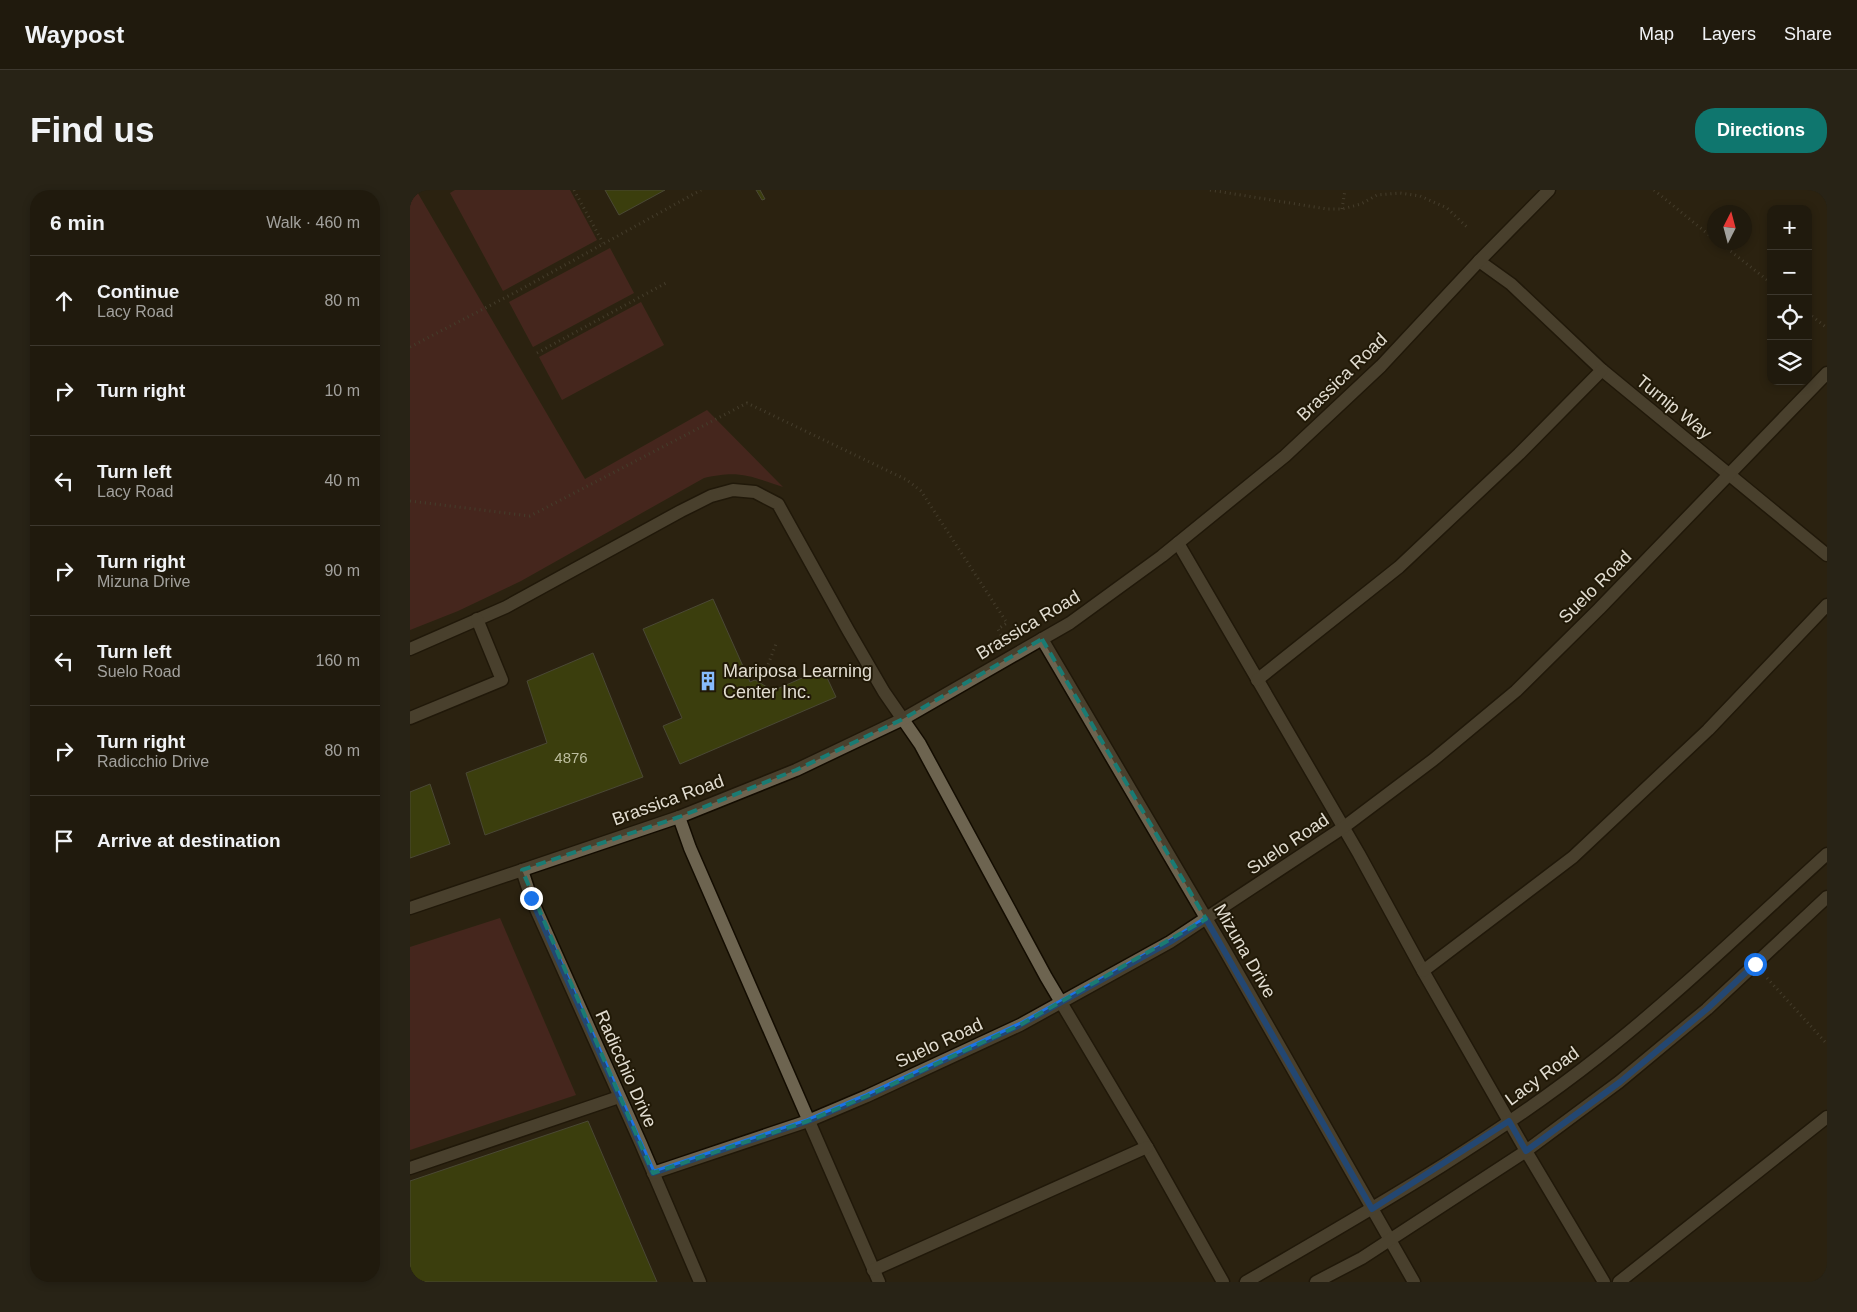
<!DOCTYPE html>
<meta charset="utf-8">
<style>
body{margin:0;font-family:Arial,sans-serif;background:#282316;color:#f1f3f6}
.controls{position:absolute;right:15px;top:15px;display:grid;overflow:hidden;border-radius:10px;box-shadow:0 2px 8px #0003}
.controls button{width:45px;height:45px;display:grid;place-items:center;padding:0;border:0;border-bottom:1px solid #3d382e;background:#201a0d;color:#f1f3f6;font:25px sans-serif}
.compass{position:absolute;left:1297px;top:15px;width:45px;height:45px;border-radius:50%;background:#201a0d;box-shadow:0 2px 8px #0003;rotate:6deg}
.stop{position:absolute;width:15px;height:15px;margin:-11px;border:4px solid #1a73e8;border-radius:50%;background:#fff}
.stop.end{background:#1a73e8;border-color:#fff;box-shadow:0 1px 5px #0008}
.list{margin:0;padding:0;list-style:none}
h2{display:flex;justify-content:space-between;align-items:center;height:65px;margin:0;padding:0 20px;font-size:21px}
h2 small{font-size:16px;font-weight:400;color:#a2a19d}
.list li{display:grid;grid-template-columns:32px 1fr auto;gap:15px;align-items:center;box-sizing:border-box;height:90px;padding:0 20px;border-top:1px solid #3d382e}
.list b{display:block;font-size:19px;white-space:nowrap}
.list p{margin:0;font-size:16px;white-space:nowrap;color:#a2a19d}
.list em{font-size:16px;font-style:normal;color:#a2a19d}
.icon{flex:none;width:28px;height:28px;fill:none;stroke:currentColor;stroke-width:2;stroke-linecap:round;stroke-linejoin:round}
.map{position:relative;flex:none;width:1417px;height:1092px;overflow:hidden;border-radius:20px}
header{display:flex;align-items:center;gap:30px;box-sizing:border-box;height:70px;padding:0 25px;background:#201a0d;border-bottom:1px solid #3d382e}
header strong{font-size:24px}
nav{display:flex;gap:28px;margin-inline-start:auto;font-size:18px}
.intro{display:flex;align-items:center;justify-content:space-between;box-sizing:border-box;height:120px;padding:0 30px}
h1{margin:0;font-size:35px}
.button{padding:12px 22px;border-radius:20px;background:#0f766e;color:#fff;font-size:18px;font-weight:700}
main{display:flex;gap:30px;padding:0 30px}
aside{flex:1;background:#201a0d;border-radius:20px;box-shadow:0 2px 8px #0003}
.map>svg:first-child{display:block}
</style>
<header>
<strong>Waypost</strong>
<nav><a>Map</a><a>Layers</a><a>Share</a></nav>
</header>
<div class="intro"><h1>Find us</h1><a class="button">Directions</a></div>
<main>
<aside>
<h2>6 min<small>Walk · 460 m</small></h2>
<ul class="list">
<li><svg class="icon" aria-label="ahead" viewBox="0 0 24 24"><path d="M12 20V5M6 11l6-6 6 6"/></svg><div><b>Continue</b><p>Lacy Road</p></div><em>80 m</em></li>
<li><svg class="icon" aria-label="right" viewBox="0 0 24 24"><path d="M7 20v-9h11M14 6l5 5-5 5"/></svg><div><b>Turn right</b></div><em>10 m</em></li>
<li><svg class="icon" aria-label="left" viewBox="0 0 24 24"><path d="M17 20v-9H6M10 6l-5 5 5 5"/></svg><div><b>Turn left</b><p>Lacy Road</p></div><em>40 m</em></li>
<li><svg class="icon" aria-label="right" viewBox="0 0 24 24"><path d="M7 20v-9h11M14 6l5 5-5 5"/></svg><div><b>Turn right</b><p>Mizuna Drive</p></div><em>90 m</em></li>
<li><svg class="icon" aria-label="left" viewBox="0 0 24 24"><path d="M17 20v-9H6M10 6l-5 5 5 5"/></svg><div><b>Turn left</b><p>Suelo Road</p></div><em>160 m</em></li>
<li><svg class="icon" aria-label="right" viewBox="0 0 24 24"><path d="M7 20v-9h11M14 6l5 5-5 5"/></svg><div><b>Turn right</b><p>Radicchio Drive</p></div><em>80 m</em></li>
<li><svg class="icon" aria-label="arrive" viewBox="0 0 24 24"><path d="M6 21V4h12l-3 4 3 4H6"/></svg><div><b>Arrive at destination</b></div></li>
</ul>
</aside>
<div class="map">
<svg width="1417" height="1092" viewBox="0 0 1417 1092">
<rect width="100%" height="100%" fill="#2b2311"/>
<g fill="#642c2d">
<path d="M0,0H6L175,289L297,220L373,297C340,286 329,280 294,288L111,391L48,421L0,440Z"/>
<polygon points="45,0 160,0 187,50 93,101 40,3"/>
<polygon points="200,58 224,103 123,157 99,112"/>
<polygon points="231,112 254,155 152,210 129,167"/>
<polygon points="90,728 166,905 0,960 0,757"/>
</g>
<g fill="#4f5f09" stroke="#6f7660">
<polygon points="195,0 255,0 209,25"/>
<polygon points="346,0 350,0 355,9 352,10"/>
<polygon points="303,409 340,492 345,490 357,497 360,502 413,479 426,507 270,574 253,536 272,528 233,439"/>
<polygon points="183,463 233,587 75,645 56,583 137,553 117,491"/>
<polygon points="20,594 40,654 0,668 0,602"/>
<polygon points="178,931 247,1092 0,1092 0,991"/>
</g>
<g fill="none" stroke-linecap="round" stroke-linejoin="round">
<defs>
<g id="lane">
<polyline points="1069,71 1101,94 1192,180 1417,365"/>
<polyline points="768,353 949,664 1013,781 1116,961 1194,1092"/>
<polyline points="0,459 96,417 271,321 301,306 323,300 345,302 368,314 438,440 474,502 510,554 636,787 737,957 813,1092"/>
<polyline points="847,490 989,377 1109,264 1192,180"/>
<polyline points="0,528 92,490 67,429"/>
<polyline points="269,627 280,658 469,1092"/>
<polyline points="1013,781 1163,667 1298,540 1417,415"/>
<polyline points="0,978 209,907"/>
<polyline points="463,1080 737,957"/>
<polyline points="1209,1092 1417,927"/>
</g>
<g id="street">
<polyline points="632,449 813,757 1004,1092"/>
<polyline points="112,680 121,708 231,954 290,1092"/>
<polyline points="0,718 269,627 386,580 493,529 660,433 752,366 875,266 971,176 1069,71 1139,0"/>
<polyline points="243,983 398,931 457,906 610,835 760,752 934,637 1023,570 1106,501 1189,419 1417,183"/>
<path d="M836,1092C956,1022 1079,953 1188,867C1268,804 1342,732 1417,664"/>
<polyline points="906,1092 952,1068 1116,961 1209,892 1297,819 1417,707"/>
</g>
</defs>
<use href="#lane" stroke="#130c00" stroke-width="15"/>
<use href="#street" stroke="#130c00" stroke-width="15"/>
<g stroke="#635c4c" stroke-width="3" stroke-dasharray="1 4" stroke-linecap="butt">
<polyline points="164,0 193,53"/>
<polyline points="800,0 917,19 932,19 951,14 967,5 990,3 1010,6 1037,18 1059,39"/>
<polyline points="1244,0 1304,49"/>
<polyline points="932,19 935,0"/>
<polyline points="1309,52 1361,93"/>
<polyline points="1398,123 1417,138"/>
<polyline points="0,157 106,102 291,0"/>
<polyline points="127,163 256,93"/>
<polyline points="0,311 120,326 337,213 497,290 511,301 597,433 588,439 593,449"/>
<polyline points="351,493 366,454"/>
<polyline points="1357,788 1417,854"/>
</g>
<use href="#lane" stroke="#6d6450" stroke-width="12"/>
<use href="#street" stroke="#6d6450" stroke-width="12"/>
</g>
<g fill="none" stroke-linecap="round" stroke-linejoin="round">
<polyline stroke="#1a73e8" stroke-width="6" points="121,708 243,983 398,931 457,906 610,835 760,752 796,729 962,1019 1099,931 1116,961 1210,892 1297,819 1345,774"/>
</g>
<path d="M0 0H1417V1092H0ZM632,449L796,729L610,835L457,906L398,931L243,983L112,680L269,627L386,580L493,529Z" fill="#2b2311" fill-opacity=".55" fill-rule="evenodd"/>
<path fill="none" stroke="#1a7b73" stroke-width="4" stroke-dasharray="10 6" stroke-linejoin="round" d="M632,449L796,729L610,835L457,906L398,931L243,983L112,680L269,627L386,580L493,529Z"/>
<defs>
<symbol id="building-bare" viewBox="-9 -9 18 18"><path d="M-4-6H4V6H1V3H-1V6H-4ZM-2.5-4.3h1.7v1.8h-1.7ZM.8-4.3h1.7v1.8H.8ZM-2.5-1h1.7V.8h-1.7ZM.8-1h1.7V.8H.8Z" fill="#87bbfc" stroke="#211907" stroke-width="2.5" paint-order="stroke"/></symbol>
</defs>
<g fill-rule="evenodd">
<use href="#building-bare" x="284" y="477" width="28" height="28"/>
</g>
<g text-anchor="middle" stroke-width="4" stroke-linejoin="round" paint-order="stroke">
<g font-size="15" fill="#bdbe9f">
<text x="161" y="573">4876</text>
</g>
<g font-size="18" fill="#e2ddd1" stroke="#211907">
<text transform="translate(932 187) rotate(-44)" y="6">Brassica Road</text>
<text transform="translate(1264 217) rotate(39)" y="6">Turnip Way</text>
<text transform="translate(1185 397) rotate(-45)" y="6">Suelo Road</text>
<text transform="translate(618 435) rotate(-31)" y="6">Brassica Road</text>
<text transform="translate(258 610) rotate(-20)" y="6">Brassica Road</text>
<text transform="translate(878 654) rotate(-34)" y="6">Suelo Road</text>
<text transform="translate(835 761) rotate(60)" y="6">Mizuna Drive</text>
<text transform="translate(529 853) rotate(-25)" y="6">Suelo Road</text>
<text transform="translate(216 879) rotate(66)" y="6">Radicchio Drive</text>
<text transform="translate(1132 886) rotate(-36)" y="6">Lacy Road</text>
</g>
<g font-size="18" fill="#e2ddd1" stroke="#211907" text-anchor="start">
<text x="313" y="487">Mariposa Learning<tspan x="313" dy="21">Center Inc.</tspan></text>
</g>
</g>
</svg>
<div class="controls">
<button>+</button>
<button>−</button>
<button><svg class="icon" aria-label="locate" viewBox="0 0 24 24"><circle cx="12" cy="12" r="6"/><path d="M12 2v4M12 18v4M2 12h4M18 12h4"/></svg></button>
<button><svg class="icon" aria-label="layers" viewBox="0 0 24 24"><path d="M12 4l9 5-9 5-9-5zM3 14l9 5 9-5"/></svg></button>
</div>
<svg class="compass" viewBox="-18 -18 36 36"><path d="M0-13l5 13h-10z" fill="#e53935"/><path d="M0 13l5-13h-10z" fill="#a2a19d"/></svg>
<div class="stop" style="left:1345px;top:774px"></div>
<div class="stop end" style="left:121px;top:708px"></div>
</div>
</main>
